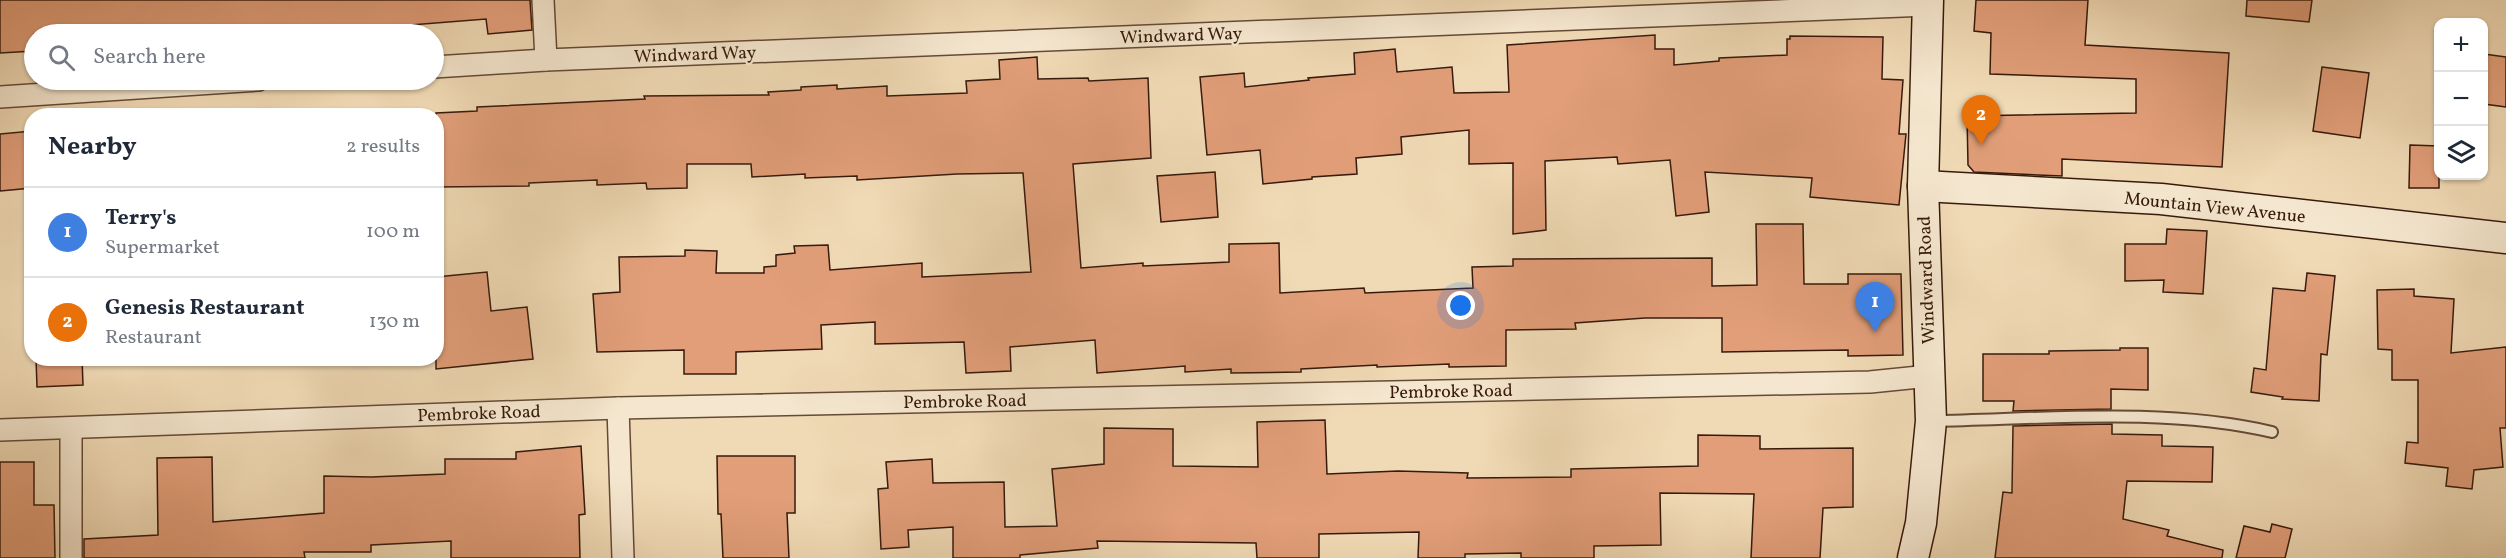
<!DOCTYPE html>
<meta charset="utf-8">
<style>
body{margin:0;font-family:Vollkorn,serif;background:#f6f6f7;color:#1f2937}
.controls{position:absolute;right:18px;top:18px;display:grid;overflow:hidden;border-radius:12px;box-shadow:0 2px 4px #0004}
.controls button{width:54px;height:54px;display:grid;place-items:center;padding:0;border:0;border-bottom:2px solid #e0e1e3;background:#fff;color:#1f2937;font:30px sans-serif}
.you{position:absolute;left:1461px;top:306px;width:21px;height:21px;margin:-15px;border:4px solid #fff;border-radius:50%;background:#1a73e8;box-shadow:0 0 0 9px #1a73e833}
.badge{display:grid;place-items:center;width:39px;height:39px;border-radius:50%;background:#8f2418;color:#fff;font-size:20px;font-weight:700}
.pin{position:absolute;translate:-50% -50px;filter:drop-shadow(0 2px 3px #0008)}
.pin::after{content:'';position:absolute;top:32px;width:21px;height:18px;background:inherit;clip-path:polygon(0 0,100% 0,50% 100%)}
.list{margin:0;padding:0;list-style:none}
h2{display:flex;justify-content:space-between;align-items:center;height:78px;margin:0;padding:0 24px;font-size:26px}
h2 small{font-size:20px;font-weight:400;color:#747a83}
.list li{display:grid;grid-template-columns:39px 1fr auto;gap:18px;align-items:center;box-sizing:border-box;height:90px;padding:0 24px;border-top:2px solid #e0e1e3}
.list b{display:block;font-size:22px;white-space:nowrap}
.list p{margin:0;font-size:20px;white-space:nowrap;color:#747a83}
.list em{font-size:20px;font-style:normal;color:#747a83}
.icon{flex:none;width:33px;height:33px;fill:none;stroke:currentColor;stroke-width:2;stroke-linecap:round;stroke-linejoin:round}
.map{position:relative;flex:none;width:2506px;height:558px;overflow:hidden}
.search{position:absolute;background:#fff;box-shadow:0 2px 4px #0004;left:24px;top:24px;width:420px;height:66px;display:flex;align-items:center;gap:15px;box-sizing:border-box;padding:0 21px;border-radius:33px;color:#747a83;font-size:22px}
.panel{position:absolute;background:#fff;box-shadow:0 2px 4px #0004;left:24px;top:108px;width:420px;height:258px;border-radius:24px}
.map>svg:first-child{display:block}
</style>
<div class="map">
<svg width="2506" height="558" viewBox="0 0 2506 558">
<rect width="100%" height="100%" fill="#f0dab5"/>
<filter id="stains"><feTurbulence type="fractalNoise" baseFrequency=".00333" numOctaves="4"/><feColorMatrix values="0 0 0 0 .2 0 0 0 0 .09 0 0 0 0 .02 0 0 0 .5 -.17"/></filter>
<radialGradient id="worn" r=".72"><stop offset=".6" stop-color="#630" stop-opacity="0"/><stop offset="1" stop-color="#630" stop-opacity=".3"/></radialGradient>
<g fill="#e19e79" stroke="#371a0c" stroke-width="1.5">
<polygon points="0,0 530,0 532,30 488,34 486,19 360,29 361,34 313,34 312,33 34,34 34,51 0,53"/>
<polygon points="1976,0 2088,0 2085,45 2229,53 2222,167 2062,159 2062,176 1974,172 1968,165 1967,116 2136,113 2136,79 1990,74 1991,33 1974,31"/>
<polygon points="2247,0 2312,0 2309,22 2246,16"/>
<polygon points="1655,35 1655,49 1674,49 1674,65 1719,61 1719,58 1787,55 1787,39 1790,39 1790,36 1883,37 1882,79 1903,80 1899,134 1906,134 1899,205 1810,197 1812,178 1705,172 1709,212 1676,216 1670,160 1618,164 1617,157 1545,161 1546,230 1513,234 1513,163 1469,164 1469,130 1401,137 1402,154 1356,158 1357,174 1312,177 1312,179 1263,184 1260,150 1207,155 1200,77 1244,73 1245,87 1309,80 1308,78 1355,74 1354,53 1395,49 1397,72 1452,67 1454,93 1509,92 1507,45"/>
<polygon points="2484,54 2506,57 2506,107 2484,104"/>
<polygon points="1037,57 1038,79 1088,78 1089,81 1148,78 1151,158 1073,164 1081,268 1143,263 1143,266 1229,262 1229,244 1279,243 1280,293 1364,288 1365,293 1473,288 1472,267 1513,266 1513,259 1712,258 1712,286 1757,285 1756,224 1803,224 1804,284 1848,284 1848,274 1901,274 1903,355 1848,356 1848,350 1722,352 1722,318 1645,318 1575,323 1576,329 1506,330 1506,366 1449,367 1449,364 1377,367 1377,365 1301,369 1301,372 1231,373 1231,369 1185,372 1185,366 1097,373 1095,340 1010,347 1011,371 966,373 964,342 875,344 875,322 821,325 822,349 736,352 736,374 684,374 684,350 597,352 593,294 620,292 619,257 685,256 685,250 717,251 716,273 764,273 764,267 776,266 776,255 795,253 794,246 828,245 830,270 922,263 922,277 1031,272 1023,173 957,174 857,180 857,176 805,178 805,174 752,177 751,164 687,164 687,188 647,189 646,183 597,185 597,180 529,183 529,186 436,187 436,113 477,111 477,107 645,99 644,96 769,95 768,92 801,90 801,87 837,85 837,89 887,86 887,96 967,93 966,81 1000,79 999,60"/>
<polygon points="2322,67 2369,73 2360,138 2313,131"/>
<polygon points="32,131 32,188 0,191 0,134"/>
<polygon points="2410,145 2439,146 2439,188 2409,188"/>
<polygon points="1215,172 1218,217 1161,222 1157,176"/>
<polygon points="2167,229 2207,231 2203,294 2163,292 2164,280 2125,281 2125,244 2166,244"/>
<polygon points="487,272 491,311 527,307 533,359 436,369 436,277"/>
<polygon points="2307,273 2335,276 2327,355 2321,354 2319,401 2282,399 2283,397 2251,392 2254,368 2266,370 2273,288 2305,291"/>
<polygon points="2414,289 2414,296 2454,299 2451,353 2506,347 2506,428 2500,428 2503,467 2474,470 2472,489 2446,486 2448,468 2405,463 2407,442 2418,443 2418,380 2392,380 2392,350 2378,349 2377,290"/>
<polygon points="2120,348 2148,348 2148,390 2111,389 2111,409 2013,411 2014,401 1983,401 1983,354 2049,354 2049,351 2120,350"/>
<polygon points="36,358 82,358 83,385 37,387"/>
<polygon points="1325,420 1327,474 1398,471 1468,473 1467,478 1571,477 1571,469 1698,466 1698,435 1760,436 1760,449 1853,448 1853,507 1823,508 1820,558 1751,558 1754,494 1660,493 1661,545 1594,546 1594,558 1521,558 1521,553 1465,554 1465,558 1418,558 1419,532 1319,534 1319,558 1257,558 1256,543 1097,541 1098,548 1020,555 1020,558 953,558 953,527 908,530 909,547 881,549 878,489 888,488 886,462 932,459 933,483 1004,482 1005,527 1057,526 1052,469 1104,464 1104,428 1173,429 1173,466 1258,467 1257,422"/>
<polygon points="2112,424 2112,434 2162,435 2162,446 2213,447 2212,482 2127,481 2123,519 2169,530 2167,536 2223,550 2222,558 1995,558 2003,492 2012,493 2013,426"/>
<polygon points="581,446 585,514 579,515 580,558 451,558 451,541 371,545 371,552 304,552 305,558 84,558 84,539 158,535 157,458 212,457 213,522 324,513 324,476 371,477 445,474 445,459 516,459 516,452"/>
<polygon points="717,456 795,456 795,513 787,513 789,558 723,558 721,514 718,514"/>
<polygon points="0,462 34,462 34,505 54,505 55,558 0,558"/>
<polygon points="2272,524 2292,529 2285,558 2236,558 2244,526 2270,532"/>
</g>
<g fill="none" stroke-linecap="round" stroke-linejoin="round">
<defs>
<path id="lane" d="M1934,421C2044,419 2165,407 2272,432"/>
<g id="street">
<polyline points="543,0 546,60"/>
<polyline points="434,67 546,60 1928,5"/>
<polyline points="0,97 258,80"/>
<polyline points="618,408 623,558"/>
<polyline points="0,430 618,408 1870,382 1929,376"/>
<polyline points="71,558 71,429"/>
</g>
<g id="secondary">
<polyline points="1923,186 2161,199 2506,238"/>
<polyline points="1913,558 1921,523 1931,421 1923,186 1928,0"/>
</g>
</defs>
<use href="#lane" stroke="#654a36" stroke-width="14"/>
<use href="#street" stroke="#654a36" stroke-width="24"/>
<use href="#secondary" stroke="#371a0c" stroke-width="33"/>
<use href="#lane" stroke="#f5e7cf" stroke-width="10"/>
<use href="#street" stroke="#f5e7cf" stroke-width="21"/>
<use href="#secondary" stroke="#f5e7cf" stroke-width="30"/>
</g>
<g text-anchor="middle" stroke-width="4.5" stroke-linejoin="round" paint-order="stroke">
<g font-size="18" fill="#371a0c" stroke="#f5e7cf">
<text transform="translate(1181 35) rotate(-2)" y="6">Windward Way</text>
<text transform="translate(695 54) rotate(-2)" y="6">Windward Way</text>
<text transform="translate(2215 207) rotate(6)" y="6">Mountain View Avenue</text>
<text transform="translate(1926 280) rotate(-92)" y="6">Windward Road</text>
<text transform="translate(1451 391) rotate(-1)" y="6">Pembroke Road</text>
<text transform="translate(965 401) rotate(-1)" y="6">Pembroke Road</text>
<text transform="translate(479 413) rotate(-2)" y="6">Pembroke Road</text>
</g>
</g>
<rect width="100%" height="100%" filter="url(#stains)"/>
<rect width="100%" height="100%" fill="url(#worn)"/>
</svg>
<div class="controls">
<button>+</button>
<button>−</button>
<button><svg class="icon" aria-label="layers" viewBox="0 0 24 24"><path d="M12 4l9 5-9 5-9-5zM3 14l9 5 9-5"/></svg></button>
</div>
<div class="you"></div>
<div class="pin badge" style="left:1875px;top:332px;background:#3f7fe0">1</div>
<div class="pin badge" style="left:1981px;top:145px;background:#e8710a">2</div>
<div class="search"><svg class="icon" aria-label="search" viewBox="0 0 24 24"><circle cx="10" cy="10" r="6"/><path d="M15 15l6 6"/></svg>Search here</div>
<section class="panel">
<h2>Nearby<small>2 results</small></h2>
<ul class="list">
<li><span class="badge" style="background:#3f7fe0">1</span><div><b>Terry's</b><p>Supermarket</p></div><em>100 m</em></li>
<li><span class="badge" style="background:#e8710a">2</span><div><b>Genesis Restaurant</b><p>Restaurant</p></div><em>130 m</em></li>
</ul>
</section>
</div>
